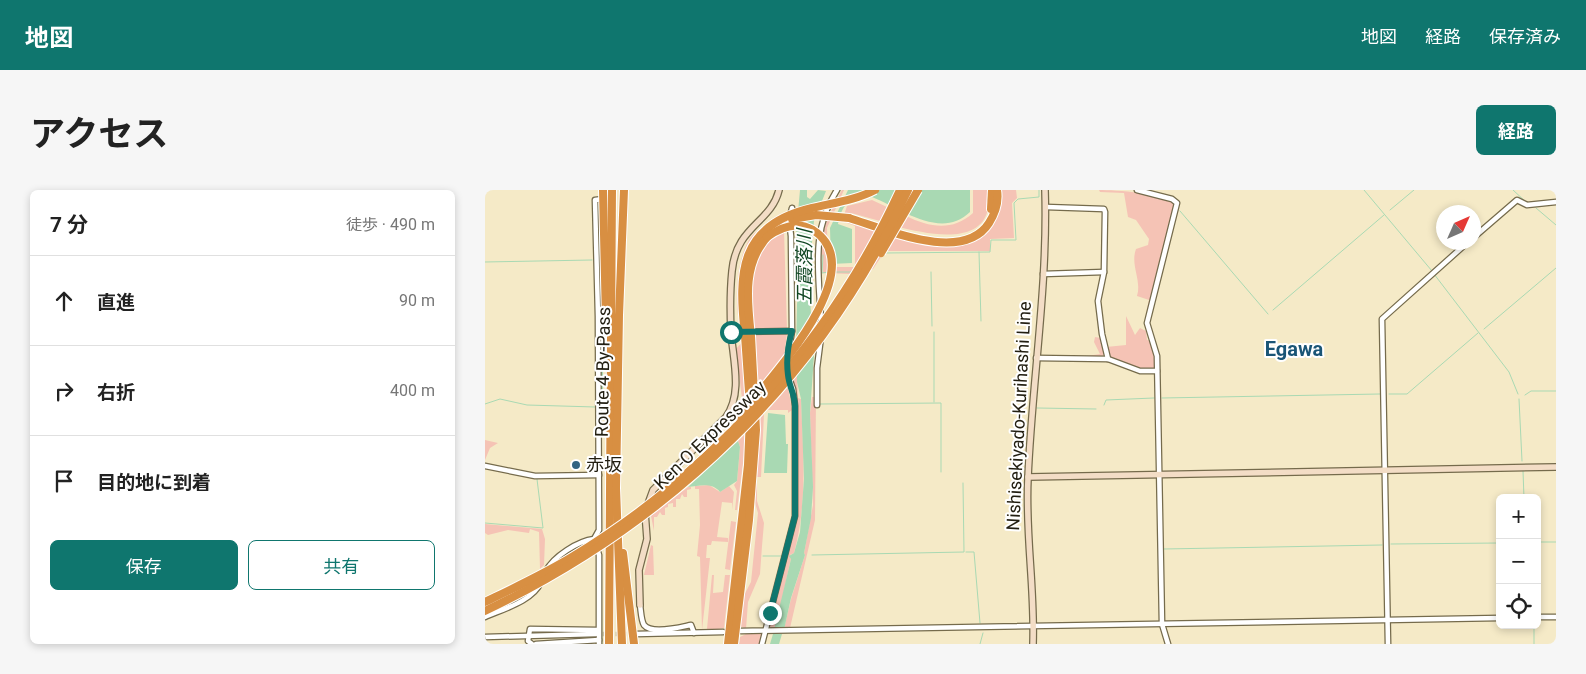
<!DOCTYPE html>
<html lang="ja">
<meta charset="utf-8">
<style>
body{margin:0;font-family:Roboto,"Noto Sans JP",sans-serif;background:#f6f6f6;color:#222}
.controls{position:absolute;right:15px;bottom:15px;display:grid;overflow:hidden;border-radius:8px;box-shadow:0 2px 8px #0003}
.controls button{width:45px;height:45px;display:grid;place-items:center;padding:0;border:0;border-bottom:1px solid #e0e0e0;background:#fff;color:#222;font:25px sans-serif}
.compass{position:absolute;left:951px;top:15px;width:45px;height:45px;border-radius:50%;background:#fff;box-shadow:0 2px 8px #0003;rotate:45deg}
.stop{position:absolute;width:15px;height:15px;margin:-11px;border:4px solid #0f766e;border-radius:50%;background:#fff}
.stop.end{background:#0f766e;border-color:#fff;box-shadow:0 1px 5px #0008}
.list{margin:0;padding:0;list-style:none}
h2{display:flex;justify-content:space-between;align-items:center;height:65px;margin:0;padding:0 20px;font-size:21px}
h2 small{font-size:16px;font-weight:400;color:#767676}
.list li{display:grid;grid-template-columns:32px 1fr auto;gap:15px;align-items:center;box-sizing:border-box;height:90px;padding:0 20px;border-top:1px solid #e0e0e0}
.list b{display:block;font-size:19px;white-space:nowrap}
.list em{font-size:16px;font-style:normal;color:#767676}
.actions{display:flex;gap:10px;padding:15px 20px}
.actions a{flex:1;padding:11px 0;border:1px solid #0f766e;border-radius:8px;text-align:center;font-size:18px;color:#0f766e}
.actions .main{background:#0f766e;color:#fff}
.icon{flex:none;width:28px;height:28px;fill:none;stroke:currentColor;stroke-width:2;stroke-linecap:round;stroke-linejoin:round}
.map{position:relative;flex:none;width:1071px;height:454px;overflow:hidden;border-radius:8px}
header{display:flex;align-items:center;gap:30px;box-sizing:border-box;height:70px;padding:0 25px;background:#0f766e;color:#fff}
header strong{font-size:24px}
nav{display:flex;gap:28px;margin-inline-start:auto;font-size:18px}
.intro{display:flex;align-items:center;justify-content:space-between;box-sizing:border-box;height:120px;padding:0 30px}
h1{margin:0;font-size:35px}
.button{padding:12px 22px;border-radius:8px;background:#0f766e;color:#fff;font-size:18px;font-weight:700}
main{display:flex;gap:30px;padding:0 30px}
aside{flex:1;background:#fff;border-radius:8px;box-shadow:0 2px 8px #0003}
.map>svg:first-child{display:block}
</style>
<header>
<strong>地図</strong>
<nav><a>地図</a><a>経路</a><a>保存済み</a></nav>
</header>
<div class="intro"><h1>アクセス</h1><a class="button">経路</a></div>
<main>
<aside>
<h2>7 分<small>徒歩 · 490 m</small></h2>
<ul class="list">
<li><svg class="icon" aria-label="ahead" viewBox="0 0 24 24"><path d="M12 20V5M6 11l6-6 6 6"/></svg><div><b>直進</b></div><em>90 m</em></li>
<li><svg class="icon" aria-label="right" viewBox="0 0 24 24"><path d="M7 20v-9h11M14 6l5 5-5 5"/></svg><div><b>右折</b></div><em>400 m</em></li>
<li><svg class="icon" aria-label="arrive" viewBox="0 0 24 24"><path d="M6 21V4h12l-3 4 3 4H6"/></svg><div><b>目的地に到着</b></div></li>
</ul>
<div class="actions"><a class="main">保存</a><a>共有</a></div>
</aside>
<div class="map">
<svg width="1071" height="454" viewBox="0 0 1071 454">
<rect width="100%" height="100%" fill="#f5eac7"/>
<g fill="#f5c3b5">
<path d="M357,0H359L342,38L343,77H370V36L357,31L362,16L387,10L402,17L395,31L366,23L364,31L450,54L499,43L514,0H531L532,8L527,13L529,48L505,49V61H400L388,79L365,84L338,83C338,74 337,67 336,60C333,46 350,12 357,0Z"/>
<path d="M488,0H504C504,6 505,13 503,19C495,57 439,43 414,37L421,26C444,37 467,42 488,23Z"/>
<path d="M614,0C629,0 683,3 689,15L659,134L664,110L652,106C657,90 645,75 651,59L663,55L664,49L651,30L643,27L639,3L615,2Z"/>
<path d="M298,23L300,24L260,64L254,98L256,139C248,116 251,57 271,42C278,36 289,28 298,23Z"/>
<path d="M299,40L302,139H269C265,102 260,60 299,40Z"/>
<path d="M641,126L650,145L655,138L661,141L662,150L666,151L671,167V177C661,184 631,173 623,165L621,157L641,155Z"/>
<polygon points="302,143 299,167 274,198 270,144"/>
<polygon points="610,147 616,148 619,167 596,167 615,164 609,152"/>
<polygon points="258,151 262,212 258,217 251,159"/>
<path d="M312,186L313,208L316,209C318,261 323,312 309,363L305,365L306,369C300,392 297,416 290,439H284L313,320L312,212L307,192Z"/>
<polygon points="303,197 307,220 303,223 303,220 283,220"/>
<polygon points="327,207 331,207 330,330 305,438 299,439 306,409 320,365 319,363 328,315 325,223"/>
<polygon points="279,224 276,287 272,287 272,311 279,333 277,356 275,384 263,412 261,439 255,436 258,407 266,392 273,323 268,306 275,229"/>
<polygon points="262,242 252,320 250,320 252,301 249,295 252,291 255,257 253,251"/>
<polygon points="0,250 13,253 5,258 0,270"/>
<polygon points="224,295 235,302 244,296 249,302 247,320 247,313 237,312 232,347 243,348 243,352 227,351 226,355 222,355 221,368 225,368 217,440 215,367 212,366 215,335 214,299 210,299 210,296"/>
<polygon points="203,297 206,297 206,299 202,300 202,307 199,307 197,304 195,309 191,309 191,317 188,317 188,313 183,314 183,317 180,318 180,325 177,325 175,322 172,327 169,327 169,341 166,326"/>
<polygon points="246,331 251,332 245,380 240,379"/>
<polygon points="0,334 57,339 60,349 59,375 55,379 54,342 45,339 44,343 23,340 3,345 0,343"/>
<polygon points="166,355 168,356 169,385 159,385"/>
<polygon points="227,385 229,385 228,403 238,402 240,385 245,385 239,438 227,440 222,439"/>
<polygon points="261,444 276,444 275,454 254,454 255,447"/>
</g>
<g fill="#a9d9b3">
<polygon points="315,0 322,0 322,7 325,9 333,0 341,1 329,31 326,63 322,67 329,166 325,223 328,297 326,328 319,363 320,365 306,408 299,440 289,440 306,369 304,366 309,363 315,342 319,289 316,209 312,192 311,160 312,114 315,91 311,44"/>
<path d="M363,0H485V22C456,50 417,19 387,7C364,13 359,8 353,34L367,39V73L346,74L345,38Z"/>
<polygon points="115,179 118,179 118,217 115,218"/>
<polygon points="283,223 300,225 301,254 303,254 302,283 279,283"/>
<path d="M253,251L255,257L252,291L235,302C227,292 214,296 203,297Z"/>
<polygon points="288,444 297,444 294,454 285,454"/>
</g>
<polygon fill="#f5eac7" points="253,248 254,249 201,298 202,295"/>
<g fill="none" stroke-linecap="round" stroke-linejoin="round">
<g stroke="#a9d9b3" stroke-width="1">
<polyline points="879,0 947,81"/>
<polyline points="1028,0 1042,13"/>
<polyline points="113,14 117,178"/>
<polyline points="1051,18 1071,35"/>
<polyline points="905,20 929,0"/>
<polyline points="695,21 783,124"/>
<polyline points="494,62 496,131"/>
<polyline points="399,63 505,62 506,50 531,50 529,13 533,9 554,7 554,0"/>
<polyline points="338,65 337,83 344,82"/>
<polyline points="0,72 107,70"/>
<polyline points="350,82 366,82"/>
<polyline points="446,82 447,136"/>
<polyline points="949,84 1024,182 1033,204"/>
<polyline points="788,120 899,25"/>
<polyline points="999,139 1071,78"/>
<polyline points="904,204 922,204 993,143"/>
<polyline points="1040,205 1046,201 1071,201"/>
<polyline points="677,208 895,204"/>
<polyline points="1034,209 1037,271"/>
<polyline points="449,212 449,142"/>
<polyline points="0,214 15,209 42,215 110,217"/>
<polyline points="335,214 456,213 456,282"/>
<polyline points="619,215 621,210 669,208"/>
<polyline points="552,218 611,219"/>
<polyline points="116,266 116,217"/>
<polyline points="1038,281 1039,308"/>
<polyline points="116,300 116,273"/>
<polyline points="0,333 58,338 52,289"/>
<polyline points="1052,352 1071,352"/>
<polyline points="906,354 1015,353"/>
<polyline points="679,359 897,355"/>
<polyline points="481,362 489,362 495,433"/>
<polyline points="327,365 479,362 478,293"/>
<polyline points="278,366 296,366"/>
<polyline points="116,369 117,454"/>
<polyline points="1049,435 1049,454"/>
<polyline points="495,454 498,443"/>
</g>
<polyline stroke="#cbc1a3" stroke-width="4.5" stroke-dasharray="4.5 2" stroke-linecap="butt" points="111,444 150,444"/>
<defs>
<g id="street">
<polyline points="652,0 687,9 692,13 662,133 672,166 677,434 683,454"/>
<polyline points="561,17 619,19 620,22 619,82 613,111 617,144 623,169"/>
<polyline points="988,48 1032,10 1042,15 1071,12"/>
<polyline points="558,84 619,82"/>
<path d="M336,135C335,88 324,42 352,0"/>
<polyline points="246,142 307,141"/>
<polyline points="303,165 307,141 306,46 304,30 307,18"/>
<polyline points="551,168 623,169 655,181 672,181"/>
<polyline points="332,215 332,178 336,147"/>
<polyline points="0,276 50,286 114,285"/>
<path d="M61,381C69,366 93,351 109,349"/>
<path d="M155,415C156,421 156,430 159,435C167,445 196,437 206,435L209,443"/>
<path d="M0,427C18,419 48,411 56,392"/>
<polyline points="1052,427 1071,427"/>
<polyline points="256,441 1015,428"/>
<polyline points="151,444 238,442"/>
<polyline points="0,447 111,444"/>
<polyline points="47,454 43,451 45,439 113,440"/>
<polyline points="51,454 114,450"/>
<polyline points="114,454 114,365 109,349 114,340 113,126 110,10 118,9"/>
<polyline points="277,454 310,326 310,216 308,199 304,188"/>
<polyline points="903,454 897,129 983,52"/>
</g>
<g id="secondary">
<polyline points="543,287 1071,277"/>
<path d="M155,415L154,380L162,349L160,322L168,300L241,227C258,203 248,170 246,142C245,121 245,101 247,81C251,36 286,33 294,0"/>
<path d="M548,454C550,398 540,343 543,288C547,192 563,96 560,0"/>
</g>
<g id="highway">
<polyline points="118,0 121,131"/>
<polyline points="506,19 507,0"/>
<path d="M364,28C400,39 478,74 504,33C511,22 514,12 512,0"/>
<polyline points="260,146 265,216"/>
<polyline points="138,363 149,454"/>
<polyline points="124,454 127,0"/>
<polyline points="137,454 131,298 134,125 139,0"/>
<polyline points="243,454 263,275 265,227"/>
<polyline points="249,454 264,330 271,240 266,146"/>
</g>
</defs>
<use href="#street" stroke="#756b4c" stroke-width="7"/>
<use href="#secondary" stroke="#756b4c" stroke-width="8"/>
<use href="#highway" stroke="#fff" stroke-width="10"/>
<use href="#street" stroke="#fff" stroke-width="4.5"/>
<use href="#secondary" stroke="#f3ddc6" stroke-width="5.5"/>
<use href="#highway" stroke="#d88f42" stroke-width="8"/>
<defs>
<g id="highway-bridge">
<polyline points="307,29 331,25 364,28"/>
<polyline points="396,63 433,0"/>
<path d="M260,146C253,82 254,35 327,18C348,13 371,10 390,0"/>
<path d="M266,146C262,110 257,72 285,44"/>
<path d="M255,226C282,191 390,80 328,40C313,31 296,37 282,47"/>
<path d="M0,412C29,398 59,384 87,367C229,281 346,150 415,0"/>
<path d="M0,421C186,332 336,189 423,0"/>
</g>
</defs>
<use href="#highway-bridge" stroke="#fff" stroke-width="10" stroke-linecap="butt"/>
<use href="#highway-bridge" stroke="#d88f42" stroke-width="8"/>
</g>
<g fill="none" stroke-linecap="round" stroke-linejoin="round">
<path stroke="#0f766e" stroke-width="6" d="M246,142L307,141C303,155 301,170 303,185C304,196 310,205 310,216V326L285,423"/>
</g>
<circle fill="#326482" stroke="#fff" stroke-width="2" cx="91" cy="275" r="5"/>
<g text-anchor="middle" stroke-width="4" stroke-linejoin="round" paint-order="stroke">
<g font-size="18" fill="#221e11" stroke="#fff">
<text transform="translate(118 182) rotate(-89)" y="6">Route 4 By-Pass</text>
<text transform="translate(534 226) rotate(-87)" y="6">Nishisekiyado-Kurihashi Line</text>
<text transform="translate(225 245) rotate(-44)" y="6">Ken-O Expressway</text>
</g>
<g font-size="18" fill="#221e11" stroke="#fff" text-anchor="start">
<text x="101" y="281">赤坂</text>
</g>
<g font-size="19" font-style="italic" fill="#114623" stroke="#fff">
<text transform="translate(319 77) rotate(-90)" y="7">五霞落川</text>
</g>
<g font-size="20" font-weight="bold" fill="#1a5576" stroke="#fff">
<text x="809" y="166">Egawa</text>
</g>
</g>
</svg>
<div class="controls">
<button>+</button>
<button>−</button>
<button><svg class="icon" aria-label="locate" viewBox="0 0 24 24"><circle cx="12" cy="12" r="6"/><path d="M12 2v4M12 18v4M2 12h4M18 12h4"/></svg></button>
</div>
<svg class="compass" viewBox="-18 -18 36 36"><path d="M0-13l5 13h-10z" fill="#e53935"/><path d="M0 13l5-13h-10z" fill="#767676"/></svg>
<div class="stop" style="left:246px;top:142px"></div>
<div class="stop end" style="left:285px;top:423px"></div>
</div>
</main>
